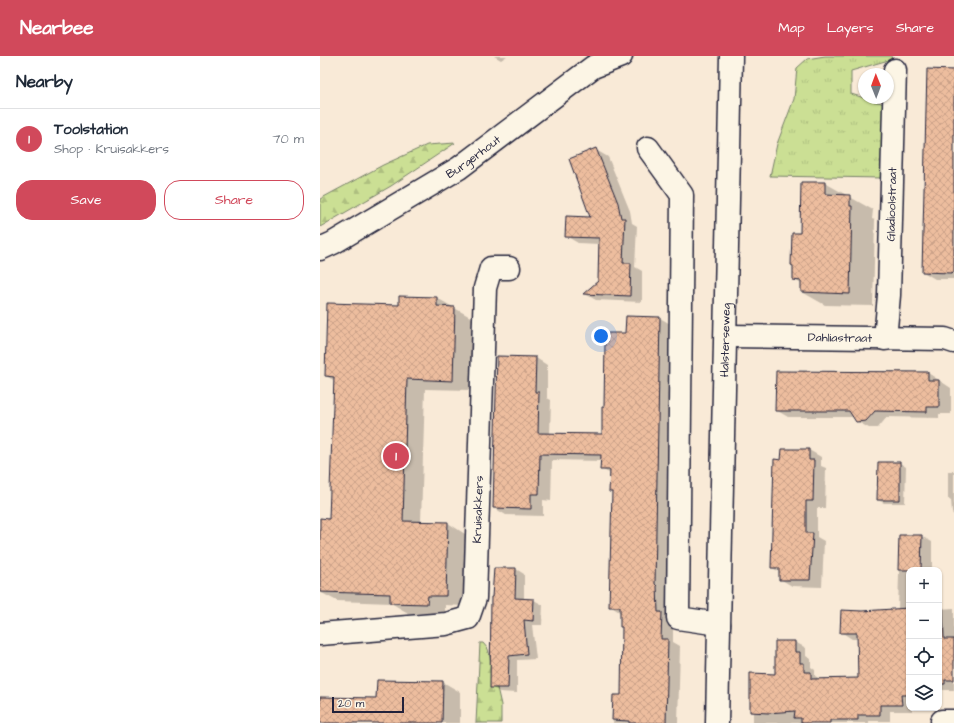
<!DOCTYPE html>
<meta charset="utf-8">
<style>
body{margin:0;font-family:"Architects Daughter",sans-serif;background:#f2f2f3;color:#1f2937}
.controls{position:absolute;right:12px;bottom:12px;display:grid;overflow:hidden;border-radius:8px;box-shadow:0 1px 3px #0004}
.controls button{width:36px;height:36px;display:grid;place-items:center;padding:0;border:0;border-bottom:1px solid #e0e1e3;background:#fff;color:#1f2937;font:20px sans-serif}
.compass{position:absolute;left:538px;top:12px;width:36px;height:36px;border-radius:50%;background:#fff;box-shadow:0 1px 3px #0004;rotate:359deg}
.scale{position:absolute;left:12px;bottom:10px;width:72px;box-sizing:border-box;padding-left:4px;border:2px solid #22223b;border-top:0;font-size:11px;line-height:14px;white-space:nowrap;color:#22223b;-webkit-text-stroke:3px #fcf5e5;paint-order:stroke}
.you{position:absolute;left:281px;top:280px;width:14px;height:14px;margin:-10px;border:3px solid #fff;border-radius:50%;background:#1a73e8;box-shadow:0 0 0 6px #1a73e833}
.badge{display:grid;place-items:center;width:26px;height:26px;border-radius:50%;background:#d1495b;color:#fff;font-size:13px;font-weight:700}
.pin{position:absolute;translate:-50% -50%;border:2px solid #fff;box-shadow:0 1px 4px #0006}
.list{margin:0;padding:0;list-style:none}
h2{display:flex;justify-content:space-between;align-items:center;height:52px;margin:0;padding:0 16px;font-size:17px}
h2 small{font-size:13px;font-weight:400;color:#747a83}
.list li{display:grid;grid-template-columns:26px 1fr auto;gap:12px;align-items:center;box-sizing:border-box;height:60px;padding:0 16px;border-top:1px solid #e0e1e3}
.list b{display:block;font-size:15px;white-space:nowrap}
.list p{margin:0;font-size:13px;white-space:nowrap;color:#747a83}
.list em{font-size:13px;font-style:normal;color:#747a83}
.actions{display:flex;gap:8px;padding:12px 16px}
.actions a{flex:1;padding:9px 0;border:1px solid #d1495b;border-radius:16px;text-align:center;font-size:14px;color:#d1495b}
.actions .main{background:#d1495b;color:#fff}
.icon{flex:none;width:22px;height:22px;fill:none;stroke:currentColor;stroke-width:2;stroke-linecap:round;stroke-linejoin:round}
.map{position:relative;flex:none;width:634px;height:667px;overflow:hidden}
header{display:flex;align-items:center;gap:24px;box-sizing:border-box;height:56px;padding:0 20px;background:#d1495b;color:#fff}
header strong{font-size:19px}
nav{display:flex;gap:22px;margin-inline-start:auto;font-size:14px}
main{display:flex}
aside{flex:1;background:#fff}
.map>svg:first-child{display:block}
</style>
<header>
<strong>Nearbee</strong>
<nav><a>Map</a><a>Layers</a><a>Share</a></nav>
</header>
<main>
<aside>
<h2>Nearby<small></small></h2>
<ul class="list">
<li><span class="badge">1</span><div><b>Toolstation</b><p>Shop · Kruisakkers</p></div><em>70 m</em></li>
</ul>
<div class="actions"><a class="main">Save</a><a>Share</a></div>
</aside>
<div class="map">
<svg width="634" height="667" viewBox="0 0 634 667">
<defs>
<pattern id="grass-tufts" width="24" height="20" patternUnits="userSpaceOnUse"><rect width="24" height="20" fill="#cbdf94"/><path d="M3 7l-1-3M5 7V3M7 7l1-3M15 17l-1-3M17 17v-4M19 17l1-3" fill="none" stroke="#aebf80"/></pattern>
<pattern id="forest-firs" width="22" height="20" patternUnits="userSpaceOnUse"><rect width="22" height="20" fill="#cbdf94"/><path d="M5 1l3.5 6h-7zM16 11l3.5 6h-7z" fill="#aebf80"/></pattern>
<pattern id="building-cross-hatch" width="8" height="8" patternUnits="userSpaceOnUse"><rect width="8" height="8" fill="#edbd9e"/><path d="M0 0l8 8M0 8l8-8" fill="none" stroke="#cba289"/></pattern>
</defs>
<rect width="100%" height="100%" fill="#f9ead7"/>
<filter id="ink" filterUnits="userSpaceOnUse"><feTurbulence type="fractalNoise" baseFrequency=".025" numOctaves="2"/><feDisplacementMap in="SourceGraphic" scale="8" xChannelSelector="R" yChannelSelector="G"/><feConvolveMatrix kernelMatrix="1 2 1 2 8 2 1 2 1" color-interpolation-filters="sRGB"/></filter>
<g filter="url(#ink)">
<polygon fill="url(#grass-tufts)" stroke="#768068" points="505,0 571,0 572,3 531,15 531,38 568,49 562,122 450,120 457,88 474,43 477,12 487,3"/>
<g fill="url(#forest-firs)" stroke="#768068">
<polygon points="135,87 71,130 0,171 0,143 63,109 107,89"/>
<polygon points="160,587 163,587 168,593 181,649 181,667 156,667"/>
</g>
<g fill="#0003">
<polygon points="174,0 187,0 181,4"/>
<polygon points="634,15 634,223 615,223 603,216"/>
<polygon points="276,94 288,101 310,155 312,167 317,170 315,211 322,215 322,246 276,244 265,238 279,225 280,188 258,187 246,180 272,162"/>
<polygon points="505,127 553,154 552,163 555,164 553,250 505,249 482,236 482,228 474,224 481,178"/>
<polygon points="117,242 152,262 150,334 105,333 101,466 128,467 145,478 143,550 125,549 125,558 88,557 71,547 17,545 0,536 0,503 10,464 15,325 6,320 80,250"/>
<polygon points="307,261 340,262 352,269 347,536 349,538 353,564 353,586 360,590 358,667 293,667 294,640 302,640 303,571 301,557 290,550 293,437 290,435 291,418 281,413 282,405 232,404 231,445 223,444 223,460 186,459 174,452 216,302 227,309 227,342 231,344 230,378 283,379 285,352 306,278"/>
<polygon points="608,317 631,332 631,358 619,358 619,362 567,361 558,372 549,372 536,365 534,361 468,361 456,354"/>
<polygon points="463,394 489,394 501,401 501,410 506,412 505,452 497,452 497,481 504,485 502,531 472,530 460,523 460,516 452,512"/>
<polygon points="580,407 586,411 585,447 564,447 558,444"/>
<polygon points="628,415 634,415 634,459 632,457 631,444 628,442"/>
<polygon points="580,480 601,480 612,486 612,514 589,514 589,652 592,652 592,655 570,655 570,665 549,665 549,667 433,667 433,657 431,656 456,619 456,586 475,586 486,592 486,600 491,603 491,611 495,614 495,620 502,624 539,623 538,583 532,583 521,576 542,556 578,555"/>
<polygon points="196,513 204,518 204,544 214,544 223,549 222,569 212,569 216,603 197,604 197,637 180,636 171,631"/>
<polygon points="634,552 634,634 619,634 619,553"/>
<polygon points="123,626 140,636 140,667 0,667 0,642 57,643"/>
</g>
<g fill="url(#building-cross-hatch)" stroke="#22223b">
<polygon points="607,13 634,14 634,216 631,217 602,216"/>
<polygon points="276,92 298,147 301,162 305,162 303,207 311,207 310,240 263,238 278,225 279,182 245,181 246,160 270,161 249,103"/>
<polygon points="481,126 505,126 505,138 530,139 530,150 532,150 530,238 481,236 481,225 473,224 473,210 471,209 472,177 480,177"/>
<polygon points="79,240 117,241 117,250 135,251 133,325 87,323 83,465 128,466 126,540 108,540 107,548 70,547 70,538 0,536 0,462 9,463 14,321 5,320 7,247 79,249"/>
<polygon points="306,260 340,261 335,528 337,530 338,556 342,556 341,583 348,583 346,667 309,667 309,665 292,664 293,639 301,639 302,571 300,571 300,551 289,551 292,436 289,436 290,414 280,414 281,399 220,398 219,438 211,438 211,453 173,452 177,300 216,301 215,336 219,336 218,377 282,378 282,351 284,351 285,286 287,286 288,277 305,277"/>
<polygon points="456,315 608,316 608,324 619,324 619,351 607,351 607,356 555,355 546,365 536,366 529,355 455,355"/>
<polygon points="462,393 489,393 489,404 494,404 493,445 486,445 486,477 493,477 490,524 459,524 459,512 451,512 454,403 461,404"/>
<polygon points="558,406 580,406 580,444 557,444"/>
<polygon points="579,479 602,479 601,514 578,514"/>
<polygon points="174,512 196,512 195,542 214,543 213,565 204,564 207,598 189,600 188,632 170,632 171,541 172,541"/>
<polygon points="589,552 589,639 581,639 582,649 560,649 560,659 538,659 538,664 510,664 510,667 481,667 481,662 474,662 475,655 448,657 430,656 430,617 455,618 455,585 475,585 475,596 480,596 480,607 484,607 484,616 491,616 491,623 538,622 537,577 520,577 521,554 542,555"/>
<polygon points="619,552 623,552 624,583 634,583 634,624 625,624 625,628 619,628"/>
<polygon points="57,624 123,625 122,667 0,667 0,641 56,642"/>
</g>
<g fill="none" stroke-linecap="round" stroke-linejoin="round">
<defs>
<g id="minor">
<polyline points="328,92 362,139 358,562 399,568"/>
<path id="s1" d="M0,193L13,187L139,112L273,11L301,0"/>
<path id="s2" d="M406,280L625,283L634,286"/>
<path id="s3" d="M565,283L569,239L575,14"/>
<path id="s4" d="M0,578L126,568L148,562L155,542L165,232L171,212H189"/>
<polyline points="622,665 634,665"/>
<path id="s5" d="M397,667L411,0"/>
</g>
</defs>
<use href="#minor" stroke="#22223b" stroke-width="25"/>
<use href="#minor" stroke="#fcf5e5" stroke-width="22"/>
</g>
</g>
<g text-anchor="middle" stroke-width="3" stroke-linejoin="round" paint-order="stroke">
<g font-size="12" fill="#22223b" stroke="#fcf5e5">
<text dy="4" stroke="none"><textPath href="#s1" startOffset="179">Burgerhout</textPath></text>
<text dy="4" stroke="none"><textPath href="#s3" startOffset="135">Gladioolstraat</textPath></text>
<text dy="4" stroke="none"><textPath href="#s2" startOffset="114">Dahliastraat</textPath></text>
<text dy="4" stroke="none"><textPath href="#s5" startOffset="383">Halsterseweg</textPath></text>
<text dy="4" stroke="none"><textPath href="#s4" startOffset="259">Kruisakkers</textPath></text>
</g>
</g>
</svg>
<div class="controls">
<button>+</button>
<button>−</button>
<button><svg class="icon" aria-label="locate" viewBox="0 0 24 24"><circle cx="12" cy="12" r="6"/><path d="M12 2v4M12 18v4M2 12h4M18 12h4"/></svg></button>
<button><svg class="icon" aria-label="layers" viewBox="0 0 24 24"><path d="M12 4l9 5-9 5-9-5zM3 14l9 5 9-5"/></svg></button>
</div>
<svg class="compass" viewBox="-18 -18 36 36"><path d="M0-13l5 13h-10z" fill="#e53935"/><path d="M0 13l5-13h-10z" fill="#747a83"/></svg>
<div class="scale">20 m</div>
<div class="you"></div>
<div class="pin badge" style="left:76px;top:400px">1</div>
</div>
</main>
